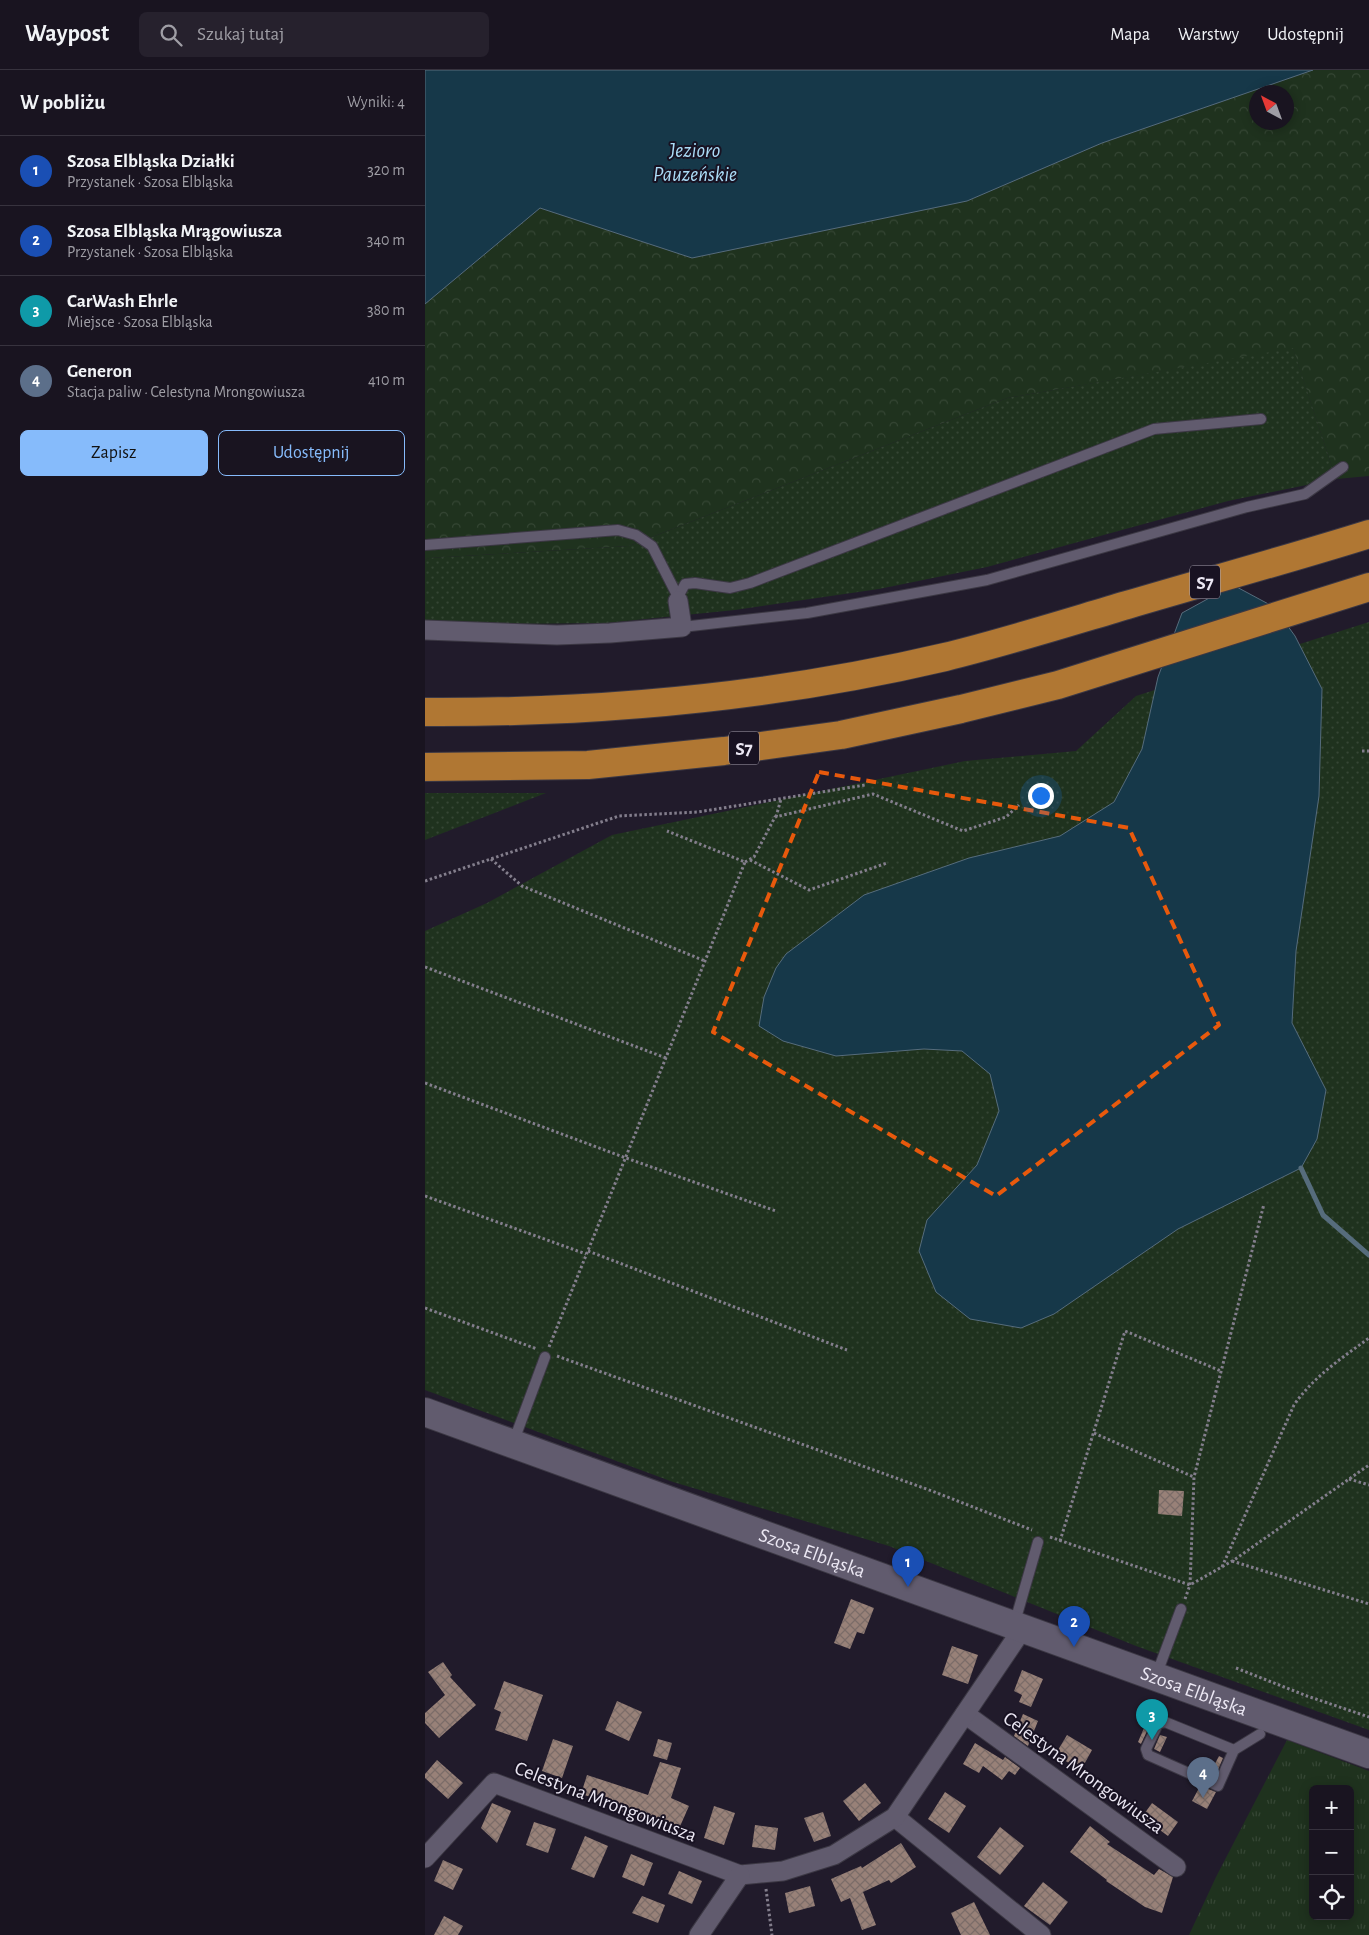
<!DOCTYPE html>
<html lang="pl">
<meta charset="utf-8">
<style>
body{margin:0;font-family:"Alegreya Sans",sans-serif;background:#26212d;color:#f1f3f6}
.controls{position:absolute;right:15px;bottom:15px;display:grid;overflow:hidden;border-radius:8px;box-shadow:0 2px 12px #0003}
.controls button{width:45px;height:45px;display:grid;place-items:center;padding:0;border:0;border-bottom:1px solid #37333e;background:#191420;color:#f1f3f6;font:25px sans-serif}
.compass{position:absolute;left:824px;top:15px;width:45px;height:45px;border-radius:50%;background:#191420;box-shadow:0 2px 12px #0003;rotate:319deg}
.you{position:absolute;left:615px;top:725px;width:18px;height:18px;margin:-12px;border:4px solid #fff;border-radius:50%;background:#1a73e8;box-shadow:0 0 0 8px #1a73e833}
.badge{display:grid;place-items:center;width:32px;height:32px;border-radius:50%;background:#86bbfb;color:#fff;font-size:16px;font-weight:700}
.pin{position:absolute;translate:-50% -41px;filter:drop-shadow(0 1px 2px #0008)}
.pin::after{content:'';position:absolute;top:26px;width:18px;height:15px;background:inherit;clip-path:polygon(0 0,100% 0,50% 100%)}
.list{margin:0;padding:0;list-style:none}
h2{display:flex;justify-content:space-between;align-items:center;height:65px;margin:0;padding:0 20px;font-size:21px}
h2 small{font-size:16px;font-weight:400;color:#9f9ea5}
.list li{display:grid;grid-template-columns:32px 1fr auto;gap:15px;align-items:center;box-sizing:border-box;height:70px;padding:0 20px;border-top:1px solid #37333e}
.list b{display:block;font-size:19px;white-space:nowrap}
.list p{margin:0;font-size:16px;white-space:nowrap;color:#9f9ea5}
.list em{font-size:16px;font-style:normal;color:#9f9ea5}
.actions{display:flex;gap:10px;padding:15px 20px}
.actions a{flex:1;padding:11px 0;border:1px solid #86bbfb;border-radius:8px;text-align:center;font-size:18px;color:#86bbfb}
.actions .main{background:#86bbfb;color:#111}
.icon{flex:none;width:28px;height:28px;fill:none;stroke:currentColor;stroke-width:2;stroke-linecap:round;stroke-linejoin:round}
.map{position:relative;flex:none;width:944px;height:1865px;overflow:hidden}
header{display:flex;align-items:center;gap:30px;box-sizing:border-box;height:70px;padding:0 25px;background:#191420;border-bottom:1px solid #37333e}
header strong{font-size:24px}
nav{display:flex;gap:28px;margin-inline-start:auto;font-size:18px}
.search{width:350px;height:45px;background:#26212d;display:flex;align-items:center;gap:12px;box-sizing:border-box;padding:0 18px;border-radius:8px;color:#9f9ea5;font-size:19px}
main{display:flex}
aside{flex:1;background:#191420}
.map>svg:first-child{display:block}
</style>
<header>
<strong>Waypost</strong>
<div class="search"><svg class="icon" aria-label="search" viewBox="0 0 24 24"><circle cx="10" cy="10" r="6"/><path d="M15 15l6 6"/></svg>Szukaj tutaj</div>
<nav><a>Mapa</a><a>Warstwy</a><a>Udostępnij</a></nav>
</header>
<main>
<aside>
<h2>W pobliżu<small>Wyniki: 4</small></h2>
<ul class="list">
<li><span class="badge" style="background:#1a4fb4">1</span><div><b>Szosa Elbląska Działki</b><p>Przystanek · Szosa Elbląska</p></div><em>320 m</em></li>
<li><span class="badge" style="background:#1a4fb4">2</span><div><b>Szosa Elbląska Mrągowiusza</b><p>Przystanek · Szosa Elbląska</p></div><em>340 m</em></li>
<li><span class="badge" style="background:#0f9aa8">3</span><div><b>CarWash Ehrle</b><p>Miejsce · Szosa Elbląska</p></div><em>380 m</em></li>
<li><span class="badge" style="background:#5c6f8a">4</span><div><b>Generon</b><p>Stacja paliw · Celestyna Mrongowiusza</p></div><em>410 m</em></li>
</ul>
<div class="actions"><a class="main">Zapisz</a><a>Udostępnij</a></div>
</aside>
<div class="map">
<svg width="944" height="1865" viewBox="0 0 944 1865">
<defs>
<pattern id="grass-tufts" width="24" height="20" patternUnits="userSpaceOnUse" patternTransform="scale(1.25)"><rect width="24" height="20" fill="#1f321e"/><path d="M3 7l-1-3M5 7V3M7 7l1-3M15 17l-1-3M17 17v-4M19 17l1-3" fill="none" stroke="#354634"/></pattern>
<pattern id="forest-crowns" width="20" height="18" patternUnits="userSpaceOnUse" patternTransform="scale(1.25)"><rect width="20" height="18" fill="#1f321e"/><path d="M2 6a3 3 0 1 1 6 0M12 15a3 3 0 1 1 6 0" fill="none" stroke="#354634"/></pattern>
<pattern id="garden-dots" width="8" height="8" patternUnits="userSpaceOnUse" patternTransform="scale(1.25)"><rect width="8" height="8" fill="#1f321e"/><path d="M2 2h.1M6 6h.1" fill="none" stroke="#354634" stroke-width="1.8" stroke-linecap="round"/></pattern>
<pattern id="building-cross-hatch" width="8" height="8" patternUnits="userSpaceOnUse" patternTransform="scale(1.25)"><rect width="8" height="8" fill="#988178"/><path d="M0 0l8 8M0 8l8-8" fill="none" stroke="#7b6c68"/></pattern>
</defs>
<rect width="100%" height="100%" fill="#211b2b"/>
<path fill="url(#grass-tufts)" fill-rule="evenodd" d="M862,1670L944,1701V1865H764L791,1807ZM888,1719H925V1846H888Z"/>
<path fill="url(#forest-crowns)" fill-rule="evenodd" d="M888,0H944V406L911,409L868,279L582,328L204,476L4,488L0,490V234L115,138L267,188L542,131L677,73ZM832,22H862V52H832Z"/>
<g fill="url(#garden-dots)">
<polygon points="868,278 911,409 803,431 562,497 454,519 310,540 181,553 79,554 0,550 0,490 4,488 204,476 582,328"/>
<polygon points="944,552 944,1660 711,1576 464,1476 248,1412 0,1320 0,861 62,833 187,765 540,691 651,681 711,626"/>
<polygon points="0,723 121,723 0,770"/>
</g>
<g fill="#163849" stroke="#566c7c">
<polygon points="0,0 888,0 677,73 542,131 267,188 115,138 0,234"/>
<polygon points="808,515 849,537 870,566 897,619 894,726 871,881 867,953 901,1020 892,1069 876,1098 753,1159 629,1244 596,1258 545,1249 511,1222 494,1181 502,1150 552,1095 574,1041 565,1004 537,981 499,979 411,986 358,971 334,956 339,927 351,898 361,884 439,825 544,788 635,766 689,732 717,679 733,607 757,543"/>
</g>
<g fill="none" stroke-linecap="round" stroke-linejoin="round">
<polyline stroke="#566c7c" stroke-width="5" points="876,1098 898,1145 944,1185"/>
</g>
<g fill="url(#building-cross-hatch)">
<polygon points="734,1420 759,1421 757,1446 733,1444"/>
<polygon points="426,1529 449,1538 439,1564 432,1562 425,1579 409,1573"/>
<polygon points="527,1576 553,1585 543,1614 517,1605"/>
<polygon points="18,1592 27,1605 25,1607 51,1635 14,1668 0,1653 0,1643 20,1625 3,1602"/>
<polygon points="597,1600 618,1609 606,1637 594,1632 597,1625 589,1621"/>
<polygon points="79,1611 118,1625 102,1671 70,1660 76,1642 69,1639"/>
<polygon points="192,1631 217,1642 204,1671 180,1660"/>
<polygon points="598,1644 613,1651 603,1676 589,1666"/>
<polygon points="719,1658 723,1659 716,1674 713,1672"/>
<polygon points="642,1665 667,1680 656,1700 630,1685"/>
<polygon points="735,1665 742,1667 735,1682 729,1679"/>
<polygon points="128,1669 148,1676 137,1708 117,1701"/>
<polygon points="233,1669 247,1673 242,1690 228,1686"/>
<polygon points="550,1673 578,1690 580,1687 595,1698 590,1705 584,1701 577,1710 558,1696 554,1703 538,1694"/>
<polygon points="794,1686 798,1688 790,1707 784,1705"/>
<polygon points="12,1690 38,1713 23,1729 0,1708 0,1704"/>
<polygon points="235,1692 256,1698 246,1728 264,1736 253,1761 217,1745 216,1748 193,1741 195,1736 156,1724 162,1705 223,1725"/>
<polygon points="440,1713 456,1733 434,1751 418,1731"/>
<polygon points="778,1717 791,1722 782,1739 767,1731 774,1718 777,1720"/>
<polygon points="520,1722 541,1736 524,1763 503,1749"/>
<polygon points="67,1733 86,1741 72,1773 56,1758"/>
<polygon points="727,1733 753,1752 743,1766 717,1747"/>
<polygon points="289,1736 310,1743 299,1775 279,1768"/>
<polygon points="398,1742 406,1766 389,1772 379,1748"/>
<polygon points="109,1752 131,1759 123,1783 101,1775"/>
<polygon points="330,1755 353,1758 350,1780 327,1777"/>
<polygon points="665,1756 685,1772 682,1774 729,1805 734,1799 748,1807 737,1843 720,1837 681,1811 682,1810 645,1782"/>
<polygon points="575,1757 599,1776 575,1805 552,1787"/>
<polygon points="160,1766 183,1776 169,1808 146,1799"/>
<polygon points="476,1773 491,1797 466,1813 464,1810 438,1822 451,1855 437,1860 425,1828 416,1832 406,1809 436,1796 437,1798"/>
<polygon points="206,1784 228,1793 219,1816 197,1807"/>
<polygon points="18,1790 38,1799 28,1820 9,1811"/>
<polygon points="254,1801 277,1811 267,1834 243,1824"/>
<polygon points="618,1812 643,1832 625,1855 599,1836"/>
<polygon points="385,1816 390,1836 364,1843 360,1823"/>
<polygon points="217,1826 240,1835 233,1853 207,1843"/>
<polygon points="549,1832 565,1865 536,1865 526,1843"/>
<polygon points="19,1846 38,1856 33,1865 9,1865"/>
</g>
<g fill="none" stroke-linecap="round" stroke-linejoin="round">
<defs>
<g id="lane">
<polyline points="0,475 193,460 211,465 227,476 253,527"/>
<polyline points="253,531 253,527 260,514 270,513 305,518 325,513 729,359 836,349"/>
<polyline points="257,557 382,543 562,510 822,437 880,424 918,397"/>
<polyline points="88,1373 120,1287"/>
<polyline points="589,1555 613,1472"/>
<polyline points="731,1606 756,1539"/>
<polyline points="809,1680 793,1716 723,1685 721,1679 733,1654 740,1652 809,1680 835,1664"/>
</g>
<g id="street">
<polyline points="0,560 132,565 185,563 257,557 253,531"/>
<polyline points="540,1644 751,1797"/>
<polyline points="470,1747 616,1865"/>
<polyline points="0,1788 69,1713 315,1805 358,1801 409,1785 470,1747 592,1567 596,1558"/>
<polyline points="274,1865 315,1805"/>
</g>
<g id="secondary">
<path id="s1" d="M0,1342L944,1684"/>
</g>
<g id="highway">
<path d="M0,642C174,643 350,627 520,587C581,572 641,553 702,535C783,511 864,489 944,464"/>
<polyline points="0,697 163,695 299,681 416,665 536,639 633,615 944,517"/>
</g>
</defs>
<use href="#lane" stroke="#3c3844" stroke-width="12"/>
<use href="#street" stroke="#3c3844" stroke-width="21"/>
<use href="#secondary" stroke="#3c3844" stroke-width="30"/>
<use href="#highway" stroke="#3c3844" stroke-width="30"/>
<g stroke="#837e8c" stroke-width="3" stroke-dasharray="2.5 2.5" stroke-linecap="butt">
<polyline points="937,681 944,681"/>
<polyline points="351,747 356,729"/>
<polyline points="66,789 97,816 280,891"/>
<polyline points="325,790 384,820 462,793"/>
<polyline points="320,792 329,787 350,747 448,724 538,761 581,747 594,735"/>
<polyline points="0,811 194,746 273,742 440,715"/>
<polyline points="0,897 241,988"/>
<polyline points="0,1013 201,1088 351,1141"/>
<polyline points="0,1126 161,1184"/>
<polyline points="163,1181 422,1280"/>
<polyline points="0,1238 112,1279"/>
<polyline points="124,1277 320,792 242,761"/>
<polyline points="132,1286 507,1421 607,1460"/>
<polyline points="669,1363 769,1407"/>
<polyline points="924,1409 944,1415"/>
<polyline points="625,1467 765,1515 809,1490 944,1395"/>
<polyline points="635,1471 700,1261 796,1301"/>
<polyline points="807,1491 944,1534"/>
<path d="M797,1497L869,1335C888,1307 917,1288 944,1268"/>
<polyline points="760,1529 765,1515 769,1407 839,1134"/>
<polyline points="811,1598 882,1626 944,1647"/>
<polyline points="341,1819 347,1865"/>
</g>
<use href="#lane" stroke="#615b6e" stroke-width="10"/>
<use href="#street" stroke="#615b6e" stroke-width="19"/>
<use href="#secondary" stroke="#615b6e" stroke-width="28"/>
<use href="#highway" stroke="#b07733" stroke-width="28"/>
</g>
<path fill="none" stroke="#e8590c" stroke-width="4" stroke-dasharray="10 6" stroke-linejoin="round" d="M394,702L704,758L794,955L571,1126L288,962Z"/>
<g text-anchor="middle" stroke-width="4" stroke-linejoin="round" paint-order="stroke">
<g fill="#181222" stroke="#aca7b4" stroke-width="1">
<rect x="765" y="495.5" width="30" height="33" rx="4"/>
<rect x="304" y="661.5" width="30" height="33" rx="4"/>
</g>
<g font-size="19" font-weight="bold" fill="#ebe7f3">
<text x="780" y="519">S7</text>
<text x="319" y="685">S7</text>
</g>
<g font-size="20" fill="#ebe7f3" stroke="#181222">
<text dy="7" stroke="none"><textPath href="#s1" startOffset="412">Szosa Elbląska</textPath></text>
<text dy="7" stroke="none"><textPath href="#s1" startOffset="818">Szosa Elbląska</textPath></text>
<text transform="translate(659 1702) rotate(36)" y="7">Celestyna Mrongowiusza</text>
<text transform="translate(181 1731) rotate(21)" y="7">Celestyna Mrongowiusza</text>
</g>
<g font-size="21" font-style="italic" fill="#abdcf7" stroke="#181222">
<text x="270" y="87">Jezioro<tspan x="270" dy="24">Pauzeńskie</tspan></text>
</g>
</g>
</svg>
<div class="controls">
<button>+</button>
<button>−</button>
<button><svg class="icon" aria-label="locate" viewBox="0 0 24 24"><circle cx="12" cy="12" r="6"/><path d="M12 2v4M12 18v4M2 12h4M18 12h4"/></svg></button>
</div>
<svg class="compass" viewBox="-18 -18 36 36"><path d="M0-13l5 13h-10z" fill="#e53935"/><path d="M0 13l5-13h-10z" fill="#9f9ea5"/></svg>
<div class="you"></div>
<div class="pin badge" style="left:483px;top:1517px;background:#1a4fb4">1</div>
<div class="pin badge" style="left:649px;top:1577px;background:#1a4fb4">2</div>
<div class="pin badge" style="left:727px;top:1670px;background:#0f9aa8">3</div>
<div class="pin badge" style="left:778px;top:1728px;background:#5c6f8a">4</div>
</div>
</main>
